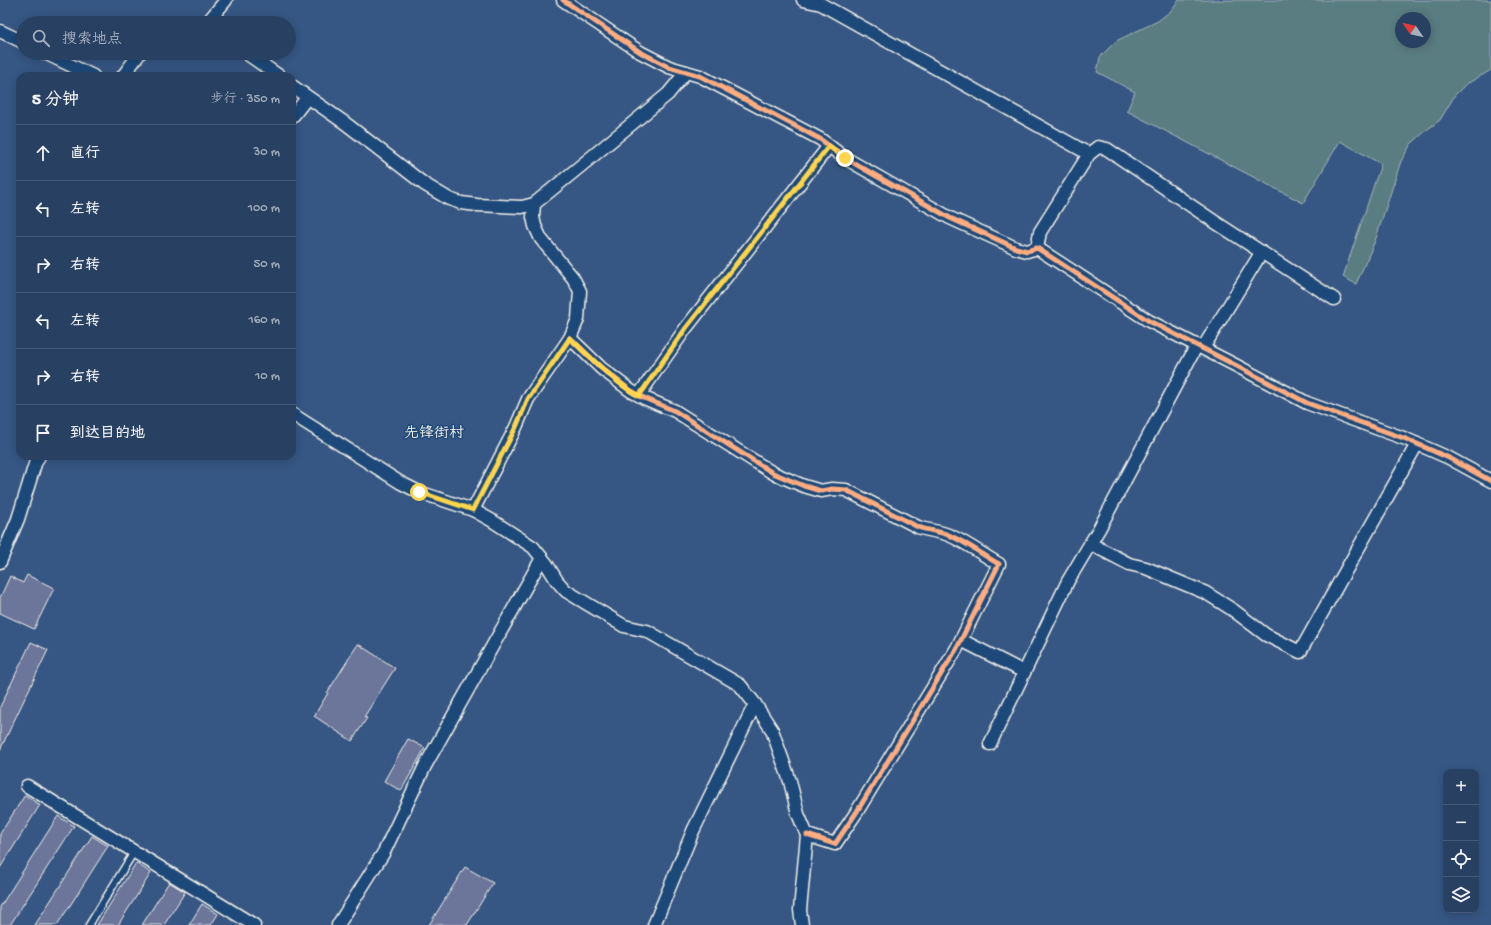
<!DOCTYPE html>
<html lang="zh">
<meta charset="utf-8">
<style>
body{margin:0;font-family:"Gochi Hand","LXGW WenKai TC",sans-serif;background:#304869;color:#f1f3f6}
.controls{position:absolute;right:12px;bottom:12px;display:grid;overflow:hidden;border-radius:8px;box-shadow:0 2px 10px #0003}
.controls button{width:36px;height:36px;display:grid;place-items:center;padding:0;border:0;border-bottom:1px solid #445a78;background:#284163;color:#f1f3f6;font:20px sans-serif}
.compass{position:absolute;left:1395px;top:12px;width:36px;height:36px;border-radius:50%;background:#284163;box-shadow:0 2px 10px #0003;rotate:304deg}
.stop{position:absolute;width:12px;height:12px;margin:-9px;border:3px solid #ffd54a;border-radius:50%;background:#fff}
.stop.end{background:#ffd54a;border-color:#fff;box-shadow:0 1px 4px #0008}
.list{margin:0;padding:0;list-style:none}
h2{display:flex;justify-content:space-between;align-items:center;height:52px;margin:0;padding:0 16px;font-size:17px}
h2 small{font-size:13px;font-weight:400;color:#a5afbe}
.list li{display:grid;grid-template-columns:26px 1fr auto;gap:12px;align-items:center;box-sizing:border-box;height:56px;padding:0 16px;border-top:1px solid #445a78}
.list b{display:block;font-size:15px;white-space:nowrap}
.list em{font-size:13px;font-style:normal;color:#a5afbe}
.icon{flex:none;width:22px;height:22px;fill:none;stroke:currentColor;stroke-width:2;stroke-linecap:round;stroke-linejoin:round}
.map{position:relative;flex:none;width:1491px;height:925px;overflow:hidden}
.search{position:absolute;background:#284163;box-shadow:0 2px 10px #0003;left:16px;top:16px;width:280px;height:44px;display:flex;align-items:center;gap:10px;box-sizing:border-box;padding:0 14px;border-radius:22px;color:#a5afbe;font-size:15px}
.panel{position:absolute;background:#284163;box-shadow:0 2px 10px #0003;left:16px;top:72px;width:280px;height:388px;border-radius:12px}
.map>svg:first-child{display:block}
</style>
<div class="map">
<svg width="1491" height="925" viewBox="0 0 1491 925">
<rect width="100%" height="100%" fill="#365784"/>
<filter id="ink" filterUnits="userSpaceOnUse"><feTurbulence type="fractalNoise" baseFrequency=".025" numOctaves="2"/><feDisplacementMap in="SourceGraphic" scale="8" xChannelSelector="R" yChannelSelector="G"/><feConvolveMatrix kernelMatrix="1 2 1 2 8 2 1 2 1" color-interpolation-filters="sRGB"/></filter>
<g filter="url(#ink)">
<path fill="#5a7d82" stroke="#a7b7b5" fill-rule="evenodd" d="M1179,0H1491V70L1465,85L1455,95L1440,120L1428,129L1411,144L1401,161L1375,241L1356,284L1343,277L1381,164L1340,141L1303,203L1127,111L1135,92L1097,72L1100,57L1116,41L1158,21L1173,9ZM1401,18H1425V42H1401Z"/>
<g fill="#6c749a" stroke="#f4f1e8">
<polygon points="27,575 54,588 34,629 0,613 0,598 10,576 23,583"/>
<polygon points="31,642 48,650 0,750 0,707"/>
<polygon points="358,644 395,668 364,717 367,718 352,741 314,716 328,693 327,693"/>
<polygon points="408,739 425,748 401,791 384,781"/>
<polygon points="25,795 40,805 0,868 0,834"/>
<polygon points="58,816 74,826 10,925 0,925 0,907"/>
<polygon points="92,836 108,846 71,904 57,925 35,925"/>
<polygon points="136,863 151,873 139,892 118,925 97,925"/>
<polygon points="465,867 493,883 467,925 429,925"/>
<polygon points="169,882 185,892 164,925 142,925"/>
<polygon points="202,904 218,914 211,925 189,925"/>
</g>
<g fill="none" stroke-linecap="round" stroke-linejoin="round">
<defs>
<polyline id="lane" points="89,925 134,852"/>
<g id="street">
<polyline points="563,0 640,52 669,67 700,76 820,139 845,158 950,218 1016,248 1027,251 1037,248 1149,321 1235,365 1307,403 1406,439 1449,458 1491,481"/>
<polyline points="803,0 821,4 1089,154"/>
<polyline points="207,23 226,0"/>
<polyline points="0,31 23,42"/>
<polyline points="45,53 93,76"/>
<polyline points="246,53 279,76"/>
<polyline points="123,76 140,53"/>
<polyline points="292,86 345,123 424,184 449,199 461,203 477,205 522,207 534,204 588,160 668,94 686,72"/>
<polyline points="292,117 307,98"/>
<polyline points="1037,248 1040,232 1089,154 1098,147 1107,149 1215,222 1334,299"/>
<path d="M570,338L601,368L631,391L644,398L675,411L773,473L804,486L821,491L832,489L846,490L918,527C929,531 940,531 951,536C967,543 983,555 999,564L957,648L856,813L835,844L807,835"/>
<polyline points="1203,348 1261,253"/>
<polyline points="639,395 686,328 829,146"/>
<polyline points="292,414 401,483 419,492 473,510 491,520 533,547 546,563 557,581 566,591 624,626 647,631 740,685 755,704 772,730 790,781 798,814 807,835 800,910 802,925"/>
<polyline points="473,510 516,427 528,399 570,338 578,319 580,291 573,278 541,239 535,226 533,217 534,204"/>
<polyline points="1091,544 1129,564 1146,568 1206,593 1233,610 1266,635 1300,652 1417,444"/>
<polyline points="0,562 18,519 35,464 39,456"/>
<polyline points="961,640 1024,672"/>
<polyline points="990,744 1068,581 1099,529 1197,345"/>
<polyline points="27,786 254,925"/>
<polyline points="338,925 384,852 425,766 542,558"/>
<polyline points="654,925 693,831 755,704"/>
</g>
</defs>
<use href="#lane" stroke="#f4f1e8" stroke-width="9"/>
<use href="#street" stroke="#f4f1e8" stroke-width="15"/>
<use href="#lane" stroke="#1f4a7a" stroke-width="6"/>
<use href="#street" stroke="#1f4a7a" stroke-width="12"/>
<defs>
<g id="cycleway">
<polyline points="563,0 640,52 669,67 700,76 820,139 845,158 950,218 1016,248 1027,251 1037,248 1149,321 1235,365 1307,403 1406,439 1449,458 1491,481"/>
<path d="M570,338L601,368L631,391L644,398L675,411L773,473L804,486L821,491L832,489L846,490L918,527C929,531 940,531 951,536C967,543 983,555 999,564L957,648L856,813L835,844L807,835"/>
</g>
</defs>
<use href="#cycleway" stroke="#1f4a7a" stroke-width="8"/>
<use href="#cycleway" stroke="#ffac80" stroke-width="5"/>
</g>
</g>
<g fill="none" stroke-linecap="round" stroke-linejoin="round" filter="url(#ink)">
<path stroke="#ffd54a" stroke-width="5" d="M419,492L473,510L516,427L528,399L570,338C591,358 613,381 639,396L686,328L829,146L845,158"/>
</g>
<g text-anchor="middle" stroke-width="3" stroke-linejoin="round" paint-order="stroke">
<g font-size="15" fill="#f4f1e8" stroke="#1f4a7a">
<text x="434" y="437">先锋街村</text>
</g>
</g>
</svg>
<div class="controls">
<button>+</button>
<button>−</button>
<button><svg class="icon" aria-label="locate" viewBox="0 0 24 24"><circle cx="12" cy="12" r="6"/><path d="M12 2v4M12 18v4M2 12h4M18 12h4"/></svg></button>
<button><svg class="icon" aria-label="layers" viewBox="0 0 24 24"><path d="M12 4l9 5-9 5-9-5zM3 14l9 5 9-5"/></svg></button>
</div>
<svg class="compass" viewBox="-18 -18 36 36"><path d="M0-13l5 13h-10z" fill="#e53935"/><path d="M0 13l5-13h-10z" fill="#a5afbe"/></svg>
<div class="stop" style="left:419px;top:492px"></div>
<div class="stop end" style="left:845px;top:158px"></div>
<div class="search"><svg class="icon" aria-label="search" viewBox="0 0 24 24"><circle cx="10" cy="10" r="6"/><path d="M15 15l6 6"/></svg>搜索地点</div>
<section class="panel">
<h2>5 分钟<small>步行 · 350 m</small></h2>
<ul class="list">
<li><svg class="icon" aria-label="ahead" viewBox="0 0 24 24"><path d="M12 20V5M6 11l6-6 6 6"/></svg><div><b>直行</b></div><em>30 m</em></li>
<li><svg class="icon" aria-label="left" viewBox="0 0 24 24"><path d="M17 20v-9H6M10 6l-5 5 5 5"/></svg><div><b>左转</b></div><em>100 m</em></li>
<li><svg class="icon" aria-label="right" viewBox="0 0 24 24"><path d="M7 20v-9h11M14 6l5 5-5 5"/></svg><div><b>右转</b></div><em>50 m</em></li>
<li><svg class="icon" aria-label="left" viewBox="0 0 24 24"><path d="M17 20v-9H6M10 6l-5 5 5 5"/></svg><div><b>左转</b></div><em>160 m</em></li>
<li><svg class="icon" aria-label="right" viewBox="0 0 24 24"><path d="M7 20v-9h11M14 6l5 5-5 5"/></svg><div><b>右转</b></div><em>10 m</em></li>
<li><svg class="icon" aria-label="arrive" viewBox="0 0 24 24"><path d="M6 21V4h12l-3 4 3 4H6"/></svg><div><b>到达目的地</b></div></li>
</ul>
</section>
</div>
